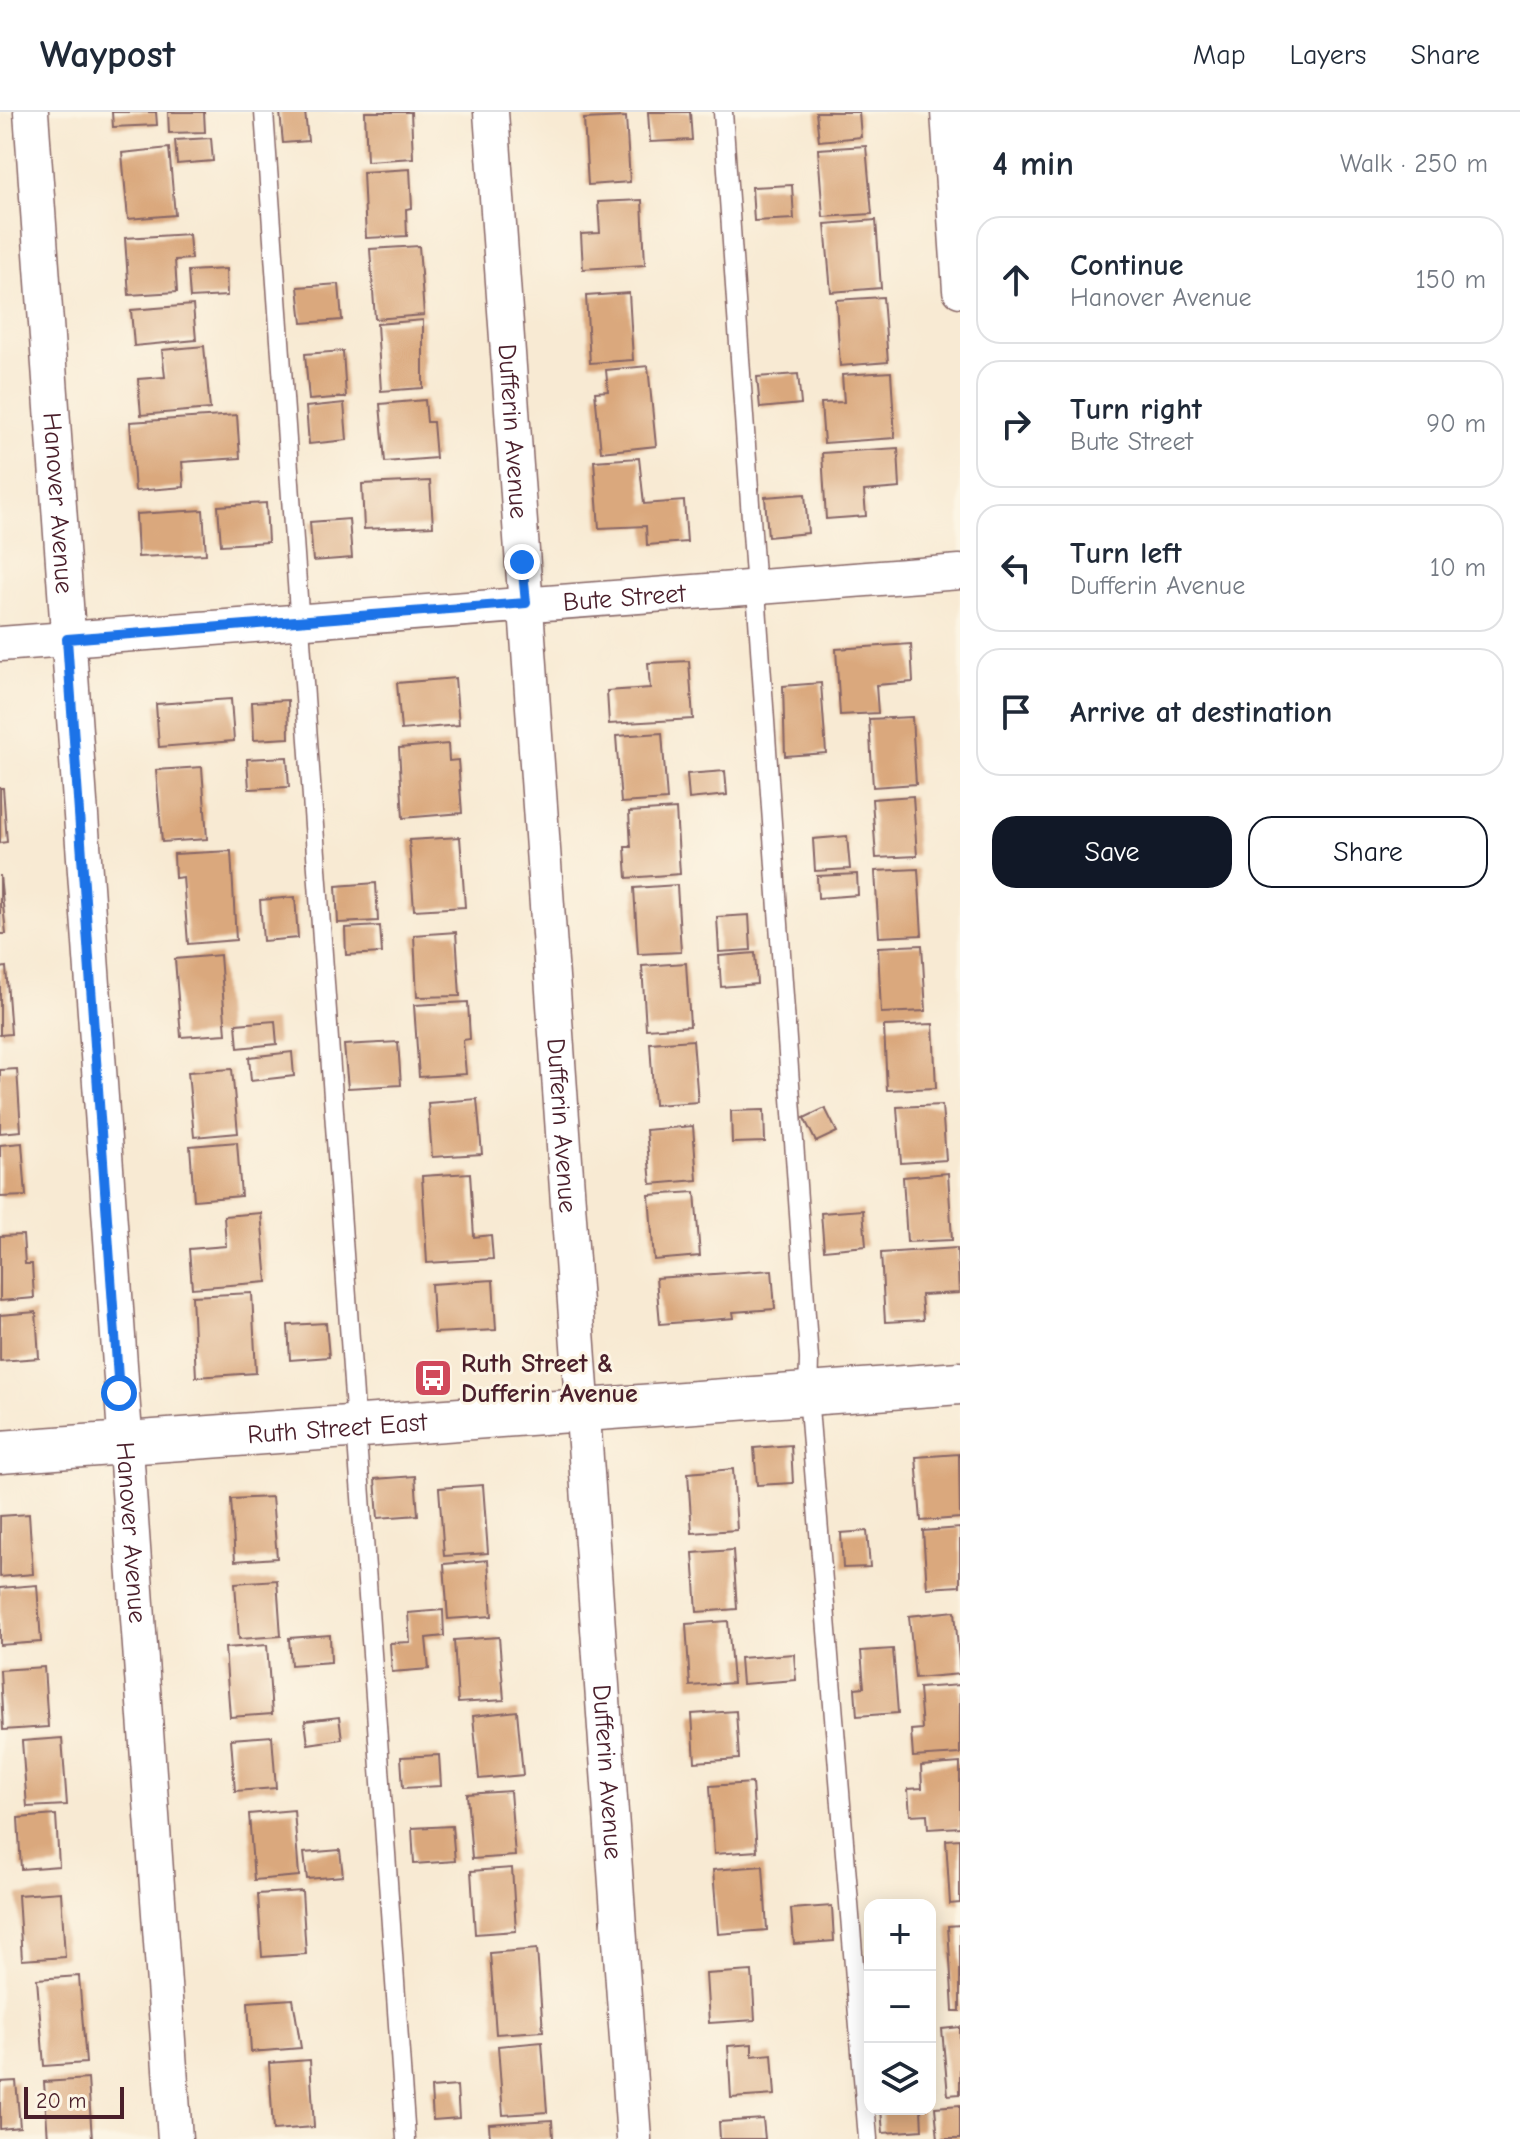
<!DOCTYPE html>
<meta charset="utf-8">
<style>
body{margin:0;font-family:"Comic Neue",sans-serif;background:#f2f2f3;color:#1f2937}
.controls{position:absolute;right:24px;bottom:24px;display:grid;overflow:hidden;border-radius:16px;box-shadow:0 4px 20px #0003}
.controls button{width:72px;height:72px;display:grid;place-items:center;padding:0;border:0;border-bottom:2px solid #e0e1e3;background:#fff;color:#1f2937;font:40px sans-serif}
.scale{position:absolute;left:24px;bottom:20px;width:100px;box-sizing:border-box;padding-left:8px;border:4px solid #4a1f2b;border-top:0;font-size:22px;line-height:28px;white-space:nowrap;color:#4a1f2b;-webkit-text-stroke:6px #fcf5e5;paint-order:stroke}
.stop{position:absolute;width:24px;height:24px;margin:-18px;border:6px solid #1a73e8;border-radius:50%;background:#fff}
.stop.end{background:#1a73e8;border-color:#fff;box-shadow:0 2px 8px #0008}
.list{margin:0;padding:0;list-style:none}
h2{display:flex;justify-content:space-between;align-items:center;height:104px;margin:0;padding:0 32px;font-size:34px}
h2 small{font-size:26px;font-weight:400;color:#747a83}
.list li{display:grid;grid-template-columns:52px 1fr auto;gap:24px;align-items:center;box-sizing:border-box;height:128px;margin:0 16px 16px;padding:0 16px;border:2px solid #e0e1e3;border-radius:24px}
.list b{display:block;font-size:30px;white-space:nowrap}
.list p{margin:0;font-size:26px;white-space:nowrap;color:#747a83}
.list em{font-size:26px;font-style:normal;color:#747a83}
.actions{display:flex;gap:16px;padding:24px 32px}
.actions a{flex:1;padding:18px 0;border:2px solid #111827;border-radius:24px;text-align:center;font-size:28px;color:#111827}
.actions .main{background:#111827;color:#fff}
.icon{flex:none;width:44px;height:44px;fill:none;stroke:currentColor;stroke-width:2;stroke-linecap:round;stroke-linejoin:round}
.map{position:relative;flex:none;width:960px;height:2027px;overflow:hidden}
header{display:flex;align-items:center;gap:48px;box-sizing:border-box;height:112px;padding:0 40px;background:#fff;border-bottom:2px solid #e0e1e3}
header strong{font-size:38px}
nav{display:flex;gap:44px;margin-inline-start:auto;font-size:28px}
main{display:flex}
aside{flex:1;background:#fff}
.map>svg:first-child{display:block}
</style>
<header>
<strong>Waypost</strong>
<nav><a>Map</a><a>Layers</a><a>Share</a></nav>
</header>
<main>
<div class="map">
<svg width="960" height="2027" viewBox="0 0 960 2027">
<rect width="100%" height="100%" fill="#fcf5e5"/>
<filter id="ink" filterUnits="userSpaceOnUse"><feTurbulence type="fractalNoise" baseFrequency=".0125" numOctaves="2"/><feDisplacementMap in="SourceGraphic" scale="16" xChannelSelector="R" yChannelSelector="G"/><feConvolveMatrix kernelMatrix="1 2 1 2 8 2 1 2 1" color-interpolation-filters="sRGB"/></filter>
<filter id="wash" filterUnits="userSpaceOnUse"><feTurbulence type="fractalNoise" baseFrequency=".006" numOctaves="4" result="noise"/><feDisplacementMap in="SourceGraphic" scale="32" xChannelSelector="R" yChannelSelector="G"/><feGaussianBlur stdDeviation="1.8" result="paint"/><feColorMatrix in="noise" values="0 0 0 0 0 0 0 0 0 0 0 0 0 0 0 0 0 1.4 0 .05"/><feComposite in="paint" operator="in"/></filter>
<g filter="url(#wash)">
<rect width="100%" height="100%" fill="#f8ead3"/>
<g id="blocks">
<g fill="#daa87d">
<polygon points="112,0 156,0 157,13 113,15"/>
<polygon points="168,0 204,0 205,20 169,21"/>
<polygon points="280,0 305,0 308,29 283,31"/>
<polygon points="365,0 411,0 413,46 367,49"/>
<polygon points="648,0 690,0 692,28 650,30"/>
<polygon points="816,0 859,0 861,25 819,29"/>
<polygon points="626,5 630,70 588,73 584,7"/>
<polygon points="211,26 213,49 177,52 175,28"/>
<polygon points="866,34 872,102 823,105 818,37"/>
<polygon points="169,36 175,103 128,107 122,41"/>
<polygon points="410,57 412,96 406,97 407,124 366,126 363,60"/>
<polygon points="792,73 794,107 754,109 752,75"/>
<polygon points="642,88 645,153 583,157 581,122 600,121 598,90"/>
<polygon points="876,108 881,176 831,180 825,112"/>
<polygon points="189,122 191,147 175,148 177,180 129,183 125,126"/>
<polygon points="419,134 424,203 375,207 370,137"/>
<polygon points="226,157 227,184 190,186 188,159"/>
<polygon points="339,172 342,208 302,211 298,175"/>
<polygon points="629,181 633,248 590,251 586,184"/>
<polygon points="883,185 888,250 840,254 836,188"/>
<polygon points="193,193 196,228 134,234 131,198"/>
<polygon points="423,208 423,276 381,279 377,212"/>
<polygon points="204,234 210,297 141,303 138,267 165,265 162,238"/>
<polygon points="343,239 346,285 309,288 305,242"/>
<polygon points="648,254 656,334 601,340 595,280 608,279 606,258"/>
<polygon points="891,260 895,326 824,331 821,291 844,290 842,263"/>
<polygon points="798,262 801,292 760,296 757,265"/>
<polygon points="425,288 427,310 433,310 436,346 385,350 380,292"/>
<polygon points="344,291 347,328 309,332 306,295"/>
<polygon points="237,303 240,346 182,350 184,375 135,379 130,310"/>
<polygon points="898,336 900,376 864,379 866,404 826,407 822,341"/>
<polygon points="639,346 644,392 684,389 687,430 647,433 646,414 599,416 594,349"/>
<polygon points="430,369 433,414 364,417 362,372"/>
<polygon points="805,382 808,421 768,425 765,385"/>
<polygon points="266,391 268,430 221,433 218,394"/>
<polygon points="203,398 206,442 138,445 136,402"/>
<polygon points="349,407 352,446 313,449 310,410"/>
<polygon points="911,532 913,570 876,573 878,601 840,603 836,537"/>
<polygon points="689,549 693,607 609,612 607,579 650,576 648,551"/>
<polygon points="455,566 459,613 401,618 397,571"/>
<polygon points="821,571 826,641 785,644 783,574"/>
<polygon points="231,587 234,629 159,635 156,592"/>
<polygon points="288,588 289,626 254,628 252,590"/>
<polygon points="912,605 916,672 873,675 869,607"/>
<polygon points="662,621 667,688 621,691 616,624"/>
<polygon points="448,632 449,649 458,648 462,701 403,706 399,636"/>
<polygon points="287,645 289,675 249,677 247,647"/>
<polygon points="202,655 207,727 162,730 156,658"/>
<polygon points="725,659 727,683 689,687 687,662"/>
<polygon points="0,676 3,676 7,730 0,731"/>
<polygon points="913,684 917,744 876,746 872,687"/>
<polygon points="676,697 680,762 627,766 625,735 631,735 629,700"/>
<polygon points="847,724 850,757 815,759 813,727"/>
<polygon points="460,725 465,795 414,798 409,728"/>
<polygon points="231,739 236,828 188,832 183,765 175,766 174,742"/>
<polygon points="918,757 922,823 879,825 875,759"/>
<polygon points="857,762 858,783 818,786 817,764"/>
<polygon points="0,763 6,822 0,822"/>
<polygon points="376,771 378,809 338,811 336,774"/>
<polygon points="677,773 681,840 638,842 634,776"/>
<polygon points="295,785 298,826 263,829 260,788"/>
<polygon points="749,803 751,838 719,840 717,805"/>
<polygon points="380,814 382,841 346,843 345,816"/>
<polygon points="456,820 460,884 417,885 414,823"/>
<polygon points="922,833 926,899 881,901 878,835"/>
<polygon points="755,841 757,872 721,875 719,844"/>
<polygon points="220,843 226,922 181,925 175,847"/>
<polygon points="686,851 690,914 646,917 642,854"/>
<polygon points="6,855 11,922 0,923 0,856"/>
<polygon points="468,890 470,927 463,928 466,962 419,965 414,893"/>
<polygon points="275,909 277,932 238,936 236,912"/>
<polygon points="933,912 936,976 887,978 884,914"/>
<polygon points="693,928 698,990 654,993 650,931"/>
<polygon points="398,930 401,973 348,976 344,933"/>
<polygon points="292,940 294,964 251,969 249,945"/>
<polygon points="17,957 21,1019 0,1021 0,958"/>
<polygon points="232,957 238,1021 194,1025 188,960"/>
<polygon points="477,987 482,1042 432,1045 428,991"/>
<polygon points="942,993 946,1048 901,1051 897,995"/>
<polygon points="825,996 837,1020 816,1030 804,1006"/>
<polygon points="764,998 765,1030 732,1031 731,999"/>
<polygon points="693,1014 697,1068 651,1072 646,1018"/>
<polygon points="237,1030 241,1084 194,1088 190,1034"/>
<polygon points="22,1031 26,1084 0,1085 0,1033"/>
<polygon points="470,1061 474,1125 491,1123 493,1147 427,1151 422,1064"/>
<polygon points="948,1061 952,1128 907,1130 903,1065"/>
<polygon points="695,1080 700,1144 654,1148 649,1083"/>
<polygon points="863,1098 866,1134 824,1138 821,1101"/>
<polygon points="261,1101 267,1170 192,1176 189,1137 226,1134 224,1104"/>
<polygon points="23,1123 25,1152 32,1152 34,1186 0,1189 0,1124"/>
<polygon points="957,1136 959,1181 921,1183 923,1208 885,1210 881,1141"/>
<polygon points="772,1158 775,1197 733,1200 734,1206 660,1212 656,1166"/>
<polygon points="493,1168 496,1218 434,1221 431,1172"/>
<polygon points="252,1181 256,1261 196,1265 192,1184"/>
<polygon points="36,1200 39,1246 0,1249 0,1203"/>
<polygon points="326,1211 329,1245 290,1248 288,1213"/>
<polygon points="791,1333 793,1371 757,1373 754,1336"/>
<polygon points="959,1342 960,1406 921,1409 916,1345"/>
<polygon points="733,1357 737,1418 692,1421 688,1361"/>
<polygon points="415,1364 418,1403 378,1406 375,1367"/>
<polygon points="483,1373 488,1441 444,1444 439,1376"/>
<polygon points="272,1385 277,1446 235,1449 231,1387"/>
<polygon points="29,1402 33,1462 0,1465 0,1404"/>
<polygon points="960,1416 960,1474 927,1476 923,1419"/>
<polygon points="867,1419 870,1455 843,1456 841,1421"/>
<polygon points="733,1438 737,1497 697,1500 693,1441"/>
<polygon points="488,1448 492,1504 448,1507 444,1452"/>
<polygon points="277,1468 281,1524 239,1527 235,1471"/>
<polygon points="37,1473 41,1530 0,1533 0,1476"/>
<polygon points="443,1498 444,1524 426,1526 429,1557 392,1560 390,1531 410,1530 408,1501"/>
<polygon points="955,1499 960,1562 915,1566 909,1504"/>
<polygon points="728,1509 733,1571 690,1574 686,1512"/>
<polygon points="330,1523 331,1550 291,1553 289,1526"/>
<polygon points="499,1525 504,1588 458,1591 454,1528"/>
<polygon points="267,1533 272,1602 230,1605 225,1536"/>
<polygon points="893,1537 898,1601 857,1604 855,1576 864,1575 861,1539"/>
<polygon points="794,1542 796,1568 742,1572 740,1546"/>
<polygon points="44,1555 48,1615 3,1618 0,1558"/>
<polygon points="960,1573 960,1642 913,1645 911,1618 922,1617 919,1576"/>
<polygon points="517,1599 523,1663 479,1667 473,1604"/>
<polygon points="736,1599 739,1647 695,1650 692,1602"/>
<polygon points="339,1605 342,1627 308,1632 305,1609"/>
<polygon points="272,1624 276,1676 235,1679 231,1627"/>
<polygon points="62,1626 67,1693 27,1695 22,1629"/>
<polygon points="439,1643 441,1674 403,1676 401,1645"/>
<polygon points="960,1651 960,1715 928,1717 927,1702 910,1703 908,1677 922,1676 921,1654"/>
<polygon points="752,1671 757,1739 714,1742 710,1674"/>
<polygon points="510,1679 515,1744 472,1747 467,1682"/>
<polygon points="294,1698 299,1764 254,1768 249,1702"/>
<polygon points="56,1703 59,1754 21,1757 18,1706"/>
<polygon points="452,1714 455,1749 414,1752 412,1716"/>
<polygon points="960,1727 960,1791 950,1792 946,1728"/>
<polygon points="340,1738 343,1764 307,1767 304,1741"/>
<polygon points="763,1754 767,1818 718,1822 713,1758"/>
<polygon points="512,1756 516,1819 475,1822 471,1759"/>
<polygon points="302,1779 306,1842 262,1845 258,1782"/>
<polygon points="61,1780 65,1845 22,1848 18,1783"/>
<polygon points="832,1794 834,1829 794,1832 791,1797"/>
<polygon points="960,1813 960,1899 953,1899 948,1814"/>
<polygon points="537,1837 543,1919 496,1922 490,1841"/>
<polygon points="752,1859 755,1908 709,1911 706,1862"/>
<polygon points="79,1864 86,1951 44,1954 37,1867"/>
<polygon points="293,1887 301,1936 251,1940 248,1890"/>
<polygon points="960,1915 960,1982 948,1983 942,1917"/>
<polygon points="542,1930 547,2000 503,2003 498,1934"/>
<polygon points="752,1932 752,1944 772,1942 775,1983 731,1986 728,1934"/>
<polygon points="310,1948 314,2015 273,2018 269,1951"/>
<polygon points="88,1967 92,2027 48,2027 44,1970"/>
<polygon points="16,1969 20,2015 0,2017 0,1970"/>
<polygon points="457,1974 459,2006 433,2008 431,1976"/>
<polygon points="960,1993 960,2027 938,2027 935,1995"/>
<polygon points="881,1997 921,1997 922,2018 883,2021"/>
<polygon points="763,2007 765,2027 720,2027 719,2010"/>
<polygon points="552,2008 553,2027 490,2027 489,2012"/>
</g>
</g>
</g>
<g filter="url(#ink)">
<use href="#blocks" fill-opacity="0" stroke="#876666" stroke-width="2"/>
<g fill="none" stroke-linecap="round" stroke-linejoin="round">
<defs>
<g id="service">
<polyline points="264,0 406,2027"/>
<polyline points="723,0 809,1247 808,1283 868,2027"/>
</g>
<g id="minor">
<path id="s1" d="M31,0L175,2027"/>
<path id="s2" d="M491,0L634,2027"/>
<polyline points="948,0 960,178"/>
<path id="s3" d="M0,532L960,460"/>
</g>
<g id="tertiary">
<path id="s4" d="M0,1340L960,1271"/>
</g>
</defs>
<use href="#service" stroke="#876666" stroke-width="21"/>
<use href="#minor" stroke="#876666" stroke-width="37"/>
<use href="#tertiary" stroke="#876666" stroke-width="45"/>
<use href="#service" stroke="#fff" stroke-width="18"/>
<use href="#minor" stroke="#fff" stroke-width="34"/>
<use href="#tertiary" stroke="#fff" stroke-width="42"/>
</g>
</g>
<g fill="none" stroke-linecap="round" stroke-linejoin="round" filter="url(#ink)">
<polyline stroke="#1a73e8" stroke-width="10" points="119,1281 67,527 526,491 522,450"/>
</g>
<defs>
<symbol id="bus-square" viewBox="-11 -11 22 22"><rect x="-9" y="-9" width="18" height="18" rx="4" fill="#d1495b" stroke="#fcf5e5"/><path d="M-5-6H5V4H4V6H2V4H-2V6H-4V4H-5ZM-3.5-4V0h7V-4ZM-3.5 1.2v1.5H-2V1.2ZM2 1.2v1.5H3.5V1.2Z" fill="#fff"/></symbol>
</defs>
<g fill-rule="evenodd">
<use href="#bus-square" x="411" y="1244" width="44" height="44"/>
</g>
<g text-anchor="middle" stroke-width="6" stroke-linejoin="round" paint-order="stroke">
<g font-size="26" fill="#4a1f2b" stroke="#fcf5e5">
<text dy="9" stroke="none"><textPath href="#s2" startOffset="320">Dufferin Avenue</textPath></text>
<text dy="9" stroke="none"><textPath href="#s1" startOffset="392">Hanover Avenue</textPath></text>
<text dy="9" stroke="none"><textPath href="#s3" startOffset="626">Bute Street</textPath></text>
<text dy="9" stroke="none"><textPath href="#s2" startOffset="1016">Dufferin Avenue</textPath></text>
<text dy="9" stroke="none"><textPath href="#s4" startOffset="338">Ruth Street East</textPath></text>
<text dy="9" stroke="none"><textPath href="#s1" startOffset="1424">Hanover Avenue</textPath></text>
<text dy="9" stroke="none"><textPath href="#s2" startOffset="1664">Dufferin Avenue</textPath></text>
</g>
<g font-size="26" font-weight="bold" fill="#4a1f2b" stroke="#fcf5e5" text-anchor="start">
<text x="461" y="1260">Ruth Street &amp;<tspan x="461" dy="30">Dufferin Avenue</tspan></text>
</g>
</g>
</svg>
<div class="controls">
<button>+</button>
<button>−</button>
<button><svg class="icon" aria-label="layers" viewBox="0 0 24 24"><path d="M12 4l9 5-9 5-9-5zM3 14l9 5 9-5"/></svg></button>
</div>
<div class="scale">20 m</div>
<div class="stop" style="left:119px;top:1281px"></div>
<div class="stop end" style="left:522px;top:450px"></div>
</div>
<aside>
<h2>4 min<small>Walk · 250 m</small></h2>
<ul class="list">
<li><svg class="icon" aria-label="ahead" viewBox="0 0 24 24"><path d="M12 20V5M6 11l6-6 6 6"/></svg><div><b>Continue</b><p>Hanover Avenue</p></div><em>150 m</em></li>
<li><svg class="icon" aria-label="right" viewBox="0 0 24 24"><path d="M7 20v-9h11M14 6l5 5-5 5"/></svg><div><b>Turn right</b><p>Bute Street</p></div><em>90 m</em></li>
<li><svg class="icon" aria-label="left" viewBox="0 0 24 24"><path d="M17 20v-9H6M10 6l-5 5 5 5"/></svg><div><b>Turn left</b><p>Dufferin Avenue</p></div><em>10 m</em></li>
<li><svg class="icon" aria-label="arrive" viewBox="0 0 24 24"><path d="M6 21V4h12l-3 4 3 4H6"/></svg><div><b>Arrive at destination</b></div></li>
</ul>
<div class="actions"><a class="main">Save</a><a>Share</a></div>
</aside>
</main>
